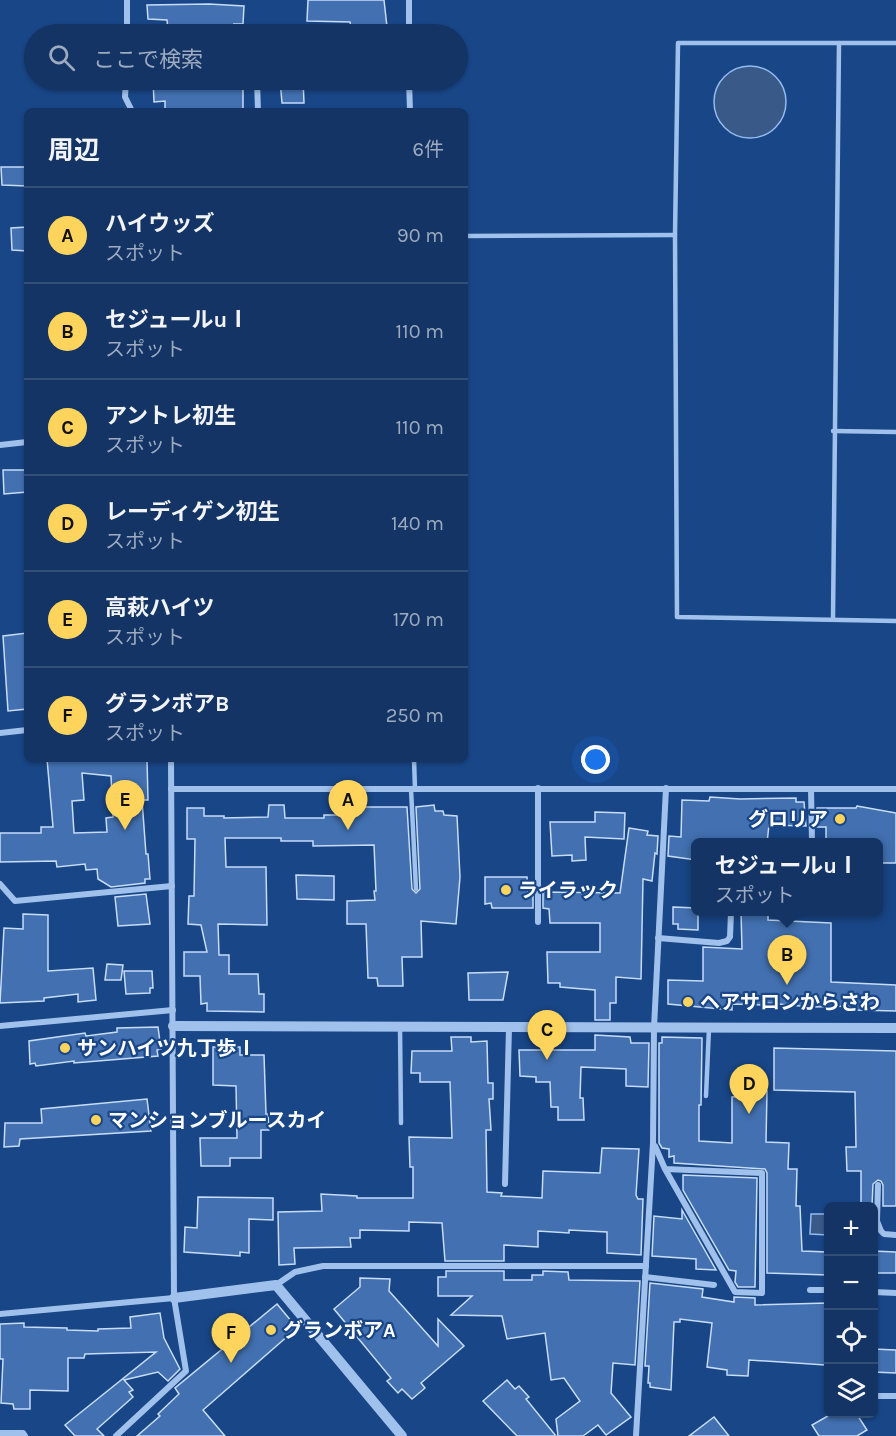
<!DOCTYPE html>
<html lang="ja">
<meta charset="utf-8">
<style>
body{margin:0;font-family:Karla,"Noto Sans JP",sans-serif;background:#203f6e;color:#f1f3f6}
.controls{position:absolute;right:18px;bottom:18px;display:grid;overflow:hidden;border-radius:9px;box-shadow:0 2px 4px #0004}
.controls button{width:54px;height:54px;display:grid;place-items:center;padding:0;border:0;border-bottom:2px solid #324f79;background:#133465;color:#f1f3f6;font:30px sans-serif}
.you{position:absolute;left:596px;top:760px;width:21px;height:21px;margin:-15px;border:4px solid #fff;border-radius:50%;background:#1a73e8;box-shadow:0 0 0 9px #1a73e833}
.badge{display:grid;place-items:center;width:39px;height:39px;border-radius:50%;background:#ffd45c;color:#111;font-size:20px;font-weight:700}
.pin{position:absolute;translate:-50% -50px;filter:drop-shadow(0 2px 3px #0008)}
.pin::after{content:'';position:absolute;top:32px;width:21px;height:18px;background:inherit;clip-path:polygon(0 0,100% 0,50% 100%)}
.popup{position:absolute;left:691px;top:838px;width:192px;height:78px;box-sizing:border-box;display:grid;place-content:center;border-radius:9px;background:#133465;filter:drop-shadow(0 2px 4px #0005);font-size:20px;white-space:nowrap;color:#9daabf}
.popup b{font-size:22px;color:#f1f3f6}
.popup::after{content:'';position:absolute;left:50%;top:100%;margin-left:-12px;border:12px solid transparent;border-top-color:#133465}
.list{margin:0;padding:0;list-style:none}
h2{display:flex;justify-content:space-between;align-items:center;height:78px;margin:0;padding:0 24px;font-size:26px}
h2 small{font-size:20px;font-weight:400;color:#9daabf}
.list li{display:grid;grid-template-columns:39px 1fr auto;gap:18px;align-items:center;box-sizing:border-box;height:96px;padding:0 24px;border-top:2px solid #324f79}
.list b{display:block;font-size:22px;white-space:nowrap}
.list p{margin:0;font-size:20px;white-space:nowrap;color:#9daabf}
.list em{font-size:20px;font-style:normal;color:#9daabf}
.icon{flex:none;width:33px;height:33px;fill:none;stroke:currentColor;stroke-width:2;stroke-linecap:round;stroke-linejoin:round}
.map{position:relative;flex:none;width:896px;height:1436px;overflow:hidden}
.search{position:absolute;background:#133465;box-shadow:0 2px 4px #0004;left:24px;top:24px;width:444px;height:66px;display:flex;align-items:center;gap:15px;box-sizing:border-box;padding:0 21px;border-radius:33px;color:#9daabf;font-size:22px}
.panel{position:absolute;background:#133465;box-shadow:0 2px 4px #0004;left:24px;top:108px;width:444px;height:654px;border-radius:9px}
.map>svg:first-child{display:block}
</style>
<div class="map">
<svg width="896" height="1436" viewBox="0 0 896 1436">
<rect width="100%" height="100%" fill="#194687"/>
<g fill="#395a89" stroke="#93bbef" stroke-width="1.5">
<circle cx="750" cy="102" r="36"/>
<polygon points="811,1214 828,1214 828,1235 810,1234"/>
</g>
<g fill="#4270b0" stroke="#c6dcf9" stroke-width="1.5" fill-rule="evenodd">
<polygon points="308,0 384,0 387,27 351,28 350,22 307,21"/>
<polygon points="209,4 244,6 243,24 234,24 235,27 210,25 210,30 168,30 167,20 148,19 147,5"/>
<polygon points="153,80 243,80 243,111 165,111 165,101 154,102"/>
<polygon points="280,80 303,80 304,103 282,103"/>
<polygon points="1,167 27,167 27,186 2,185"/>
<polygon points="27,227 27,251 12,250 11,228"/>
<polygon points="3,470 27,470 27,492 4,494"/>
<polygon points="27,633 27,709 8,711 3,636"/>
<path d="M47,759H147L148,800H142L146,854H148L150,879H145V883L111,887L98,879L97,869L86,870L85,864L57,867L56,861L0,862V833H41V827H53ZM82,773L111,776L113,817L106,818L107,832L74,833L72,801L84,800Z"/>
<polygon points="710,797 740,799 796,798 796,802 804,802 806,826 769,825 767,843 696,843 696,860 668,856 669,836 681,837 682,800 709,801"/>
<polygon points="269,805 284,805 285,818 324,818 324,815 355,815 355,807 407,807 412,889 416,893 420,889 416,807 434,805 435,811 443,811 444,815 457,816 460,877 456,924 421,921 422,957 402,957 403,986 378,986 377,978 368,978 366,924 347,924 347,901 375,900 374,891 376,891 374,845 313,846 313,841 281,841 281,838 225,838 226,867 266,867 267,925 218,924 219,955 229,955 229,974 258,974 259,994 264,994 264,1012 207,1011 207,1003 201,1004 200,976 184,976 184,952 207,952 201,925 188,924 189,896 194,896 195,839 187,839 187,808 204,808 204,816 224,816 224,818 268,817"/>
<polygon points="857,806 896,813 896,863 879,863 879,843 826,843 826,827 817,827 817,808 856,808"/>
<polygon points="595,812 625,813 624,839 585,837 586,860 572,861 572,855 552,856 550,822 595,822"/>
<polygon points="629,828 648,831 647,835 658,836 657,854 655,853 652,881 643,879 641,979 616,977 616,1003 610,1003 610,1020 595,1020 595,990 560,987 560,983 548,983 547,952 600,952 600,923 550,923 549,909 543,908 543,892 620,893"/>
<polygon points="296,875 334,876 334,900 297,899"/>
<polygon points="485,877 527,877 528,892 533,892 533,908 492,908 491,903 485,904"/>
<polygon points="146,894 150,924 118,926 115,897"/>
<polygon points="673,907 696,908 696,912 698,912 698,930 678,929 678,924 673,924"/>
<polygon points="741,912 768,912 768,920 831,923 831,982 896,985 896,1011 855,1010 855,1006 811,1007 768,1003 768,1005 732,1004 732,1010 668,1004 668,980 703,981 703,947 742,949"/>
<polygon points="23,914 48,915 48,971 93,968 96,1000 78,1002 78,994 44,998 44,1001 0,1003 4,928 23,929"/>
<polygon points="107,964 123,965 121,980 105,980"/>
<polygon points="124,971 152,971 153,988 150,988 150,993 126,994"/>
<polygon points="508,972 503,1000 469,1000 468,973"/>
<polygon points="158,1027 161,1049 157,1050 158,1056 74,1063 74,1061 36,1066 35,1063 30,1064 29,1041 85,1033 86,1036 117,1032 117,1028"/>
<polygon points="595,1035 630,1037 631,1043 649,1043 648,1087 626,1086 626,1069 581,1067 580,1098 583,1098 584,1120 558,1120 558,1107 551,1107 550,1082 536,1082 536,1077 520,1076 519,1050 595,1050"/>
<polygon points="451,1037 471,1037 471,1042 487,1041 488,1083 493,1083 493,1099 489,1099 491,1130 486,1130 487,1192 502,1193 501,1196 542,1198 543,1171 600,1173 602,1148 639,1149 636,1195 638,1199 643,1199 641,1255 607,1253 607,1232 569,1230 569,1233 538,1231 538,1247 504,1245 504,1261 445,1261 442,1223 409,1222 409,1231 360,1230 360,1238 350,1238 351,1247 294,1248 295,1264 279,1265 278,1212 322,1211 321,1194 357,1196 357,1198 413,1198 413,1167 410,1167 409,1137 452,1138 450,1082 420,1082 420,1073 411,1073 412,1051 452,1051"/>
<polygon points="662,1037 702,1038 701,1105 699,1105 699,1141 732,1143 732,1097 745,1096 745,1091 767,1091 766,1142 789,1143 788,1169 797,1169 796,1206 800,1206 802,1251 828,1252 828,1275 767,1273 767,1173 765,1169 674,1163 674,1156 669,1157 669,1149 662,1148 659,1143 659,1043 662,1043"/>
<polygon points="213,1047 240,1047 240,1055 264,1055 266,1114 268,1114 269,1130 261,1130 261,1158 230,1158 230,1166 201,1166 200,1138 237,1138 236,1086 213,1085"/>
<polygon points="774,1048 896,1051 896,1206 883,1206 883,1185 881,1181 878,1180 873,1184 872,1206 861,1206 861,1171 847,1171 846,1147 856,1147 855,1092 774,1090"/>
<polygon points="147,1099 151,1131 20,1139 19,1146 4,1147 5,1123 42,1123 41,1109"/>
<polygon points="683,1175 757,1178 755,1287 738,1287 735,1282 736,1271 729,1270 683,1190"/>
<polygon points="198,1197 273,1198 273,1220 249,1219 249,1253 240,1252 240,1256 184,1252 185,1227 197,1228"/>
<polygon points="682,1210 716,1270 696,1269 696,1259 652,1256 654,1216 682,1219"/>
<polygon points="873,1251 896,1252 896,1273 873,1273"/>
<polygon points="446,1271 504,1271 504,1280 532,1280 532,1275 543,1275 543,1271 568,1272 569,1280 640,1281 635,1365 613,1363 611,1393 631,1417 606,1435 598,1425 583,1436 558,1436 556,1419 580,1401 564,1378 551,1380 545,1333 507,1339 502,1316 451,1315 472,1296 438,1296 438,1277 446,1277"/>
<polygon points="360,1278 390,1279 389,1291 438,1346 438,1319 464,1346 421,1383 425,1388 412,1399 402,1389 398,1393 387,1381 391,1378 334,1309 360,1287"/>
<polygon points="650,1283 703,1289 702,1297 734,1302 734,1297 755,1298 755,1305 827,1303 828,1328 826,1328 825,1365 749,1360 748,1376 727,1375 727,1370 707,1367 712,1323 680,1319 680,1322 674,1322 671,1390 650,1387 650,1383 648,1383 649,1366 645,1366"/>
<polygon points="277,1304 297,1328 203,1410 225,1436 137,1436 160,1416 158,1414 179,1394 175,1388"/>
<polygon points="160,1313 164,1338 180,1369 168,1381 158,1372 124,1380 133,1390 129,1392 133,1397 97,1429 104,1436 75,1436 65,1425 156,1352 85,1354 84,1358 68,1358 68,1391 30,1390 30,1409 14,1409 13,1404 1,1403 3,1359 0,1359 0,1324 24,1323 24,1327 67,1328 67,1330 98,1331 98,1329 131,1328 130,1317"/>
<polygon points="873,1349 896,1350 896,1373 873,1372"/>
<polygon points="507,1380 515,1389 519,1386 529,1397 526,1399 556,1436 517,1436 483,1401"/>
<polygon points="833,1413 856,1413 867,1430 857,1436 819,1436 812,1425"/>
<polygon points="714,1417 729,1436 689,1436"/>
</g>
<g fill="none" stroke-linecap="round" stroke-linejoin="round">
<g stroke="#a0c1ec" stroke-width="4.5">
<polyline points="896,43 678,43 675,235 677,617 896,621"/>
<polyline points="465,236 675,235"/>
<polyline points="833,431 896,432"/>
<polyline points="833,619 839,43"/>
<polyline points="414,759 415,789"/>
<polyline points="411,789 416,889"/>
<polyline points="400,1026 401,1123"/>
<polyline points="706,1096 709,1028"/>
</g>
<g stroke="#a0c1ec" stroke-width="6">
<polyline points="127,0 127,34"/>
<polyline points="409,0 409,34"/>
<polyline points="126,80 125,97 132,111"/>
<polyline points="257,80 258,111"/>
<polyline points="409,80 410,111"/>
<polyline points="0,445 27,442"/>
<polyline points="0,733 27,730"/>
<polyline points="171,789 896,789"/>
<polyline points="811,789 812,842"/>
<polyline points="0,884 15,901 172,886"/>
<polyline points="538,922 538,788"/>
<polyline points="658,938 719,943 727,941 730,937 731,912"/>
<polyline points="0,1026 173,1010"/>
<polyline points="655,1146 665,1169 735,1292 762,1293 762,1173 665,1169"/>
<polyline points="505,1184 509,1027"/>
<polyline points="878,1185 877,1221 881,1231 884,1234 896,1235"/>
<polyline points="645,1277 714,1285"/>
<polyline points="276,1285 295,1272 323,1266 646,1266"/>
<polyline points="810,1290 828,1290"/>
<polyline points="874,1292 896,1293"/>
<polyline points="0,1314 174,1298"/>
<polyline points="874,1396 896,1396"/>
<polyline points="0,1433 23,1433 25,1436"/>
<polyline points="116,1436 186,1371 174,1298 171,759"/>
<polyline points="636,1436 653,1143 654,1028 666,788"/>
</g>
<g stroke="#a0c1ec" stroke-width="10">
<polyline points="173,1026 896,1028"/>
<polyline points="174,1298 276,1285 402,1436"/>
</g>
</g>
<g fill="#ffd45c" stroke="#194687" stroke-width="2">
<circle cx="840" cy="819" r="6"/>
<circle cx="506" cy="890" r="6"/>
<circle cx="688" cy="1002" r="6"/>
<circle cx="65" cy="1048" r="6"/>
<circle cx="96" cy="1120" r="6"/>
<circle cx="271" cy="1330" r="6"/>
</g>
<g text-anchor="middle" stroke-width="4.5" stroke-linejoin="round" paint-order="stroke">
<g font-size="20" font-weight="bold" fill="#fff" stroke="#194687" text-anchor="start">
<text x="828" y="826" text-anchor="end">グロリア</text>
<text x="518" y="897">ライラック</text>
<text x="700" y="1009">ヘアサロンからさわ</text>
<text x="77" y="1055">サンハイツ九丁歩Ⅰ</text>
<text x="108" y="1127">マンションブルースカイ</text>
<text x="283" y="1337">グランボアA</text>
</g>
</g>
</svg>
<div class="controls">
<button>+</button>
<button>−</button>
<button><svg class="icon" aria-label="locate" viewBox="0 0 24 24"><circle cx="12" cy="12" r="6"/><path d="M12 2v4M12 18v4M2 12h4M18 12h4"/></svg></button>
<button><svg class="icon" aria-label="layers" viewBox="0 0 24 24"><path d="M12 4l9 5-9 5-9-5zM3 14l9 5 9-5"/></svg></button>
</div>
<div class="you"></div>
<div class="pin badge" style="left:348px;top:830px">A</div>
<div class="pin badge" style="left:787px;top:985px">B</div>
<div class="popup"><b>セジュールuⅠ</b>スポット</div>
<div class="pin badge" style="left:547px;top:1060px">C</div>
<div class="pin badge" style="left:749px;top:1114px">D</div>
<div class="pin badge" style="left:125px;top:830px">E</div>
<div class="pin badge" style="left:231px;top:1363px">F</div>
<div class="search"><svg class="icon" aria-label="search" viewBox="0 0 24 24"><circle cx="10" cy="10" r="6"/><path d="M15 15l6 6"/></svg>ここで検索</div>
<section class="panel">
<h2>周辺<small>6件</small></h2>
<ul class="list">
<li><span class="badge">A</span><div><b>ハイウッズ</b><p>スポット</p></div><em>90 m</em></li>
<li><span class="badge">B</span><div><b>セジュールuⅠ</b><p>スポット</p></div><em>110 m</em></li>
<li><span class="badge">C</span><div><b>アントレ初生</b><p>スポット</p></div><em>110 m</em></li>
<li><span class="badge">D</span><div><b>レーディゲン初生</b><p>スポット</p></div><em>140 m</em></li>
<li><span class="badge">E</span><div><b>高萩ハイツ</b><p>スポット</p></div><em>170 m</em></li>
<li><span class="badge">F</span><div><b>グランボアB</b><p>スポット</p></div><em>250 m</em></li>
</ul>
</section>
</div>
